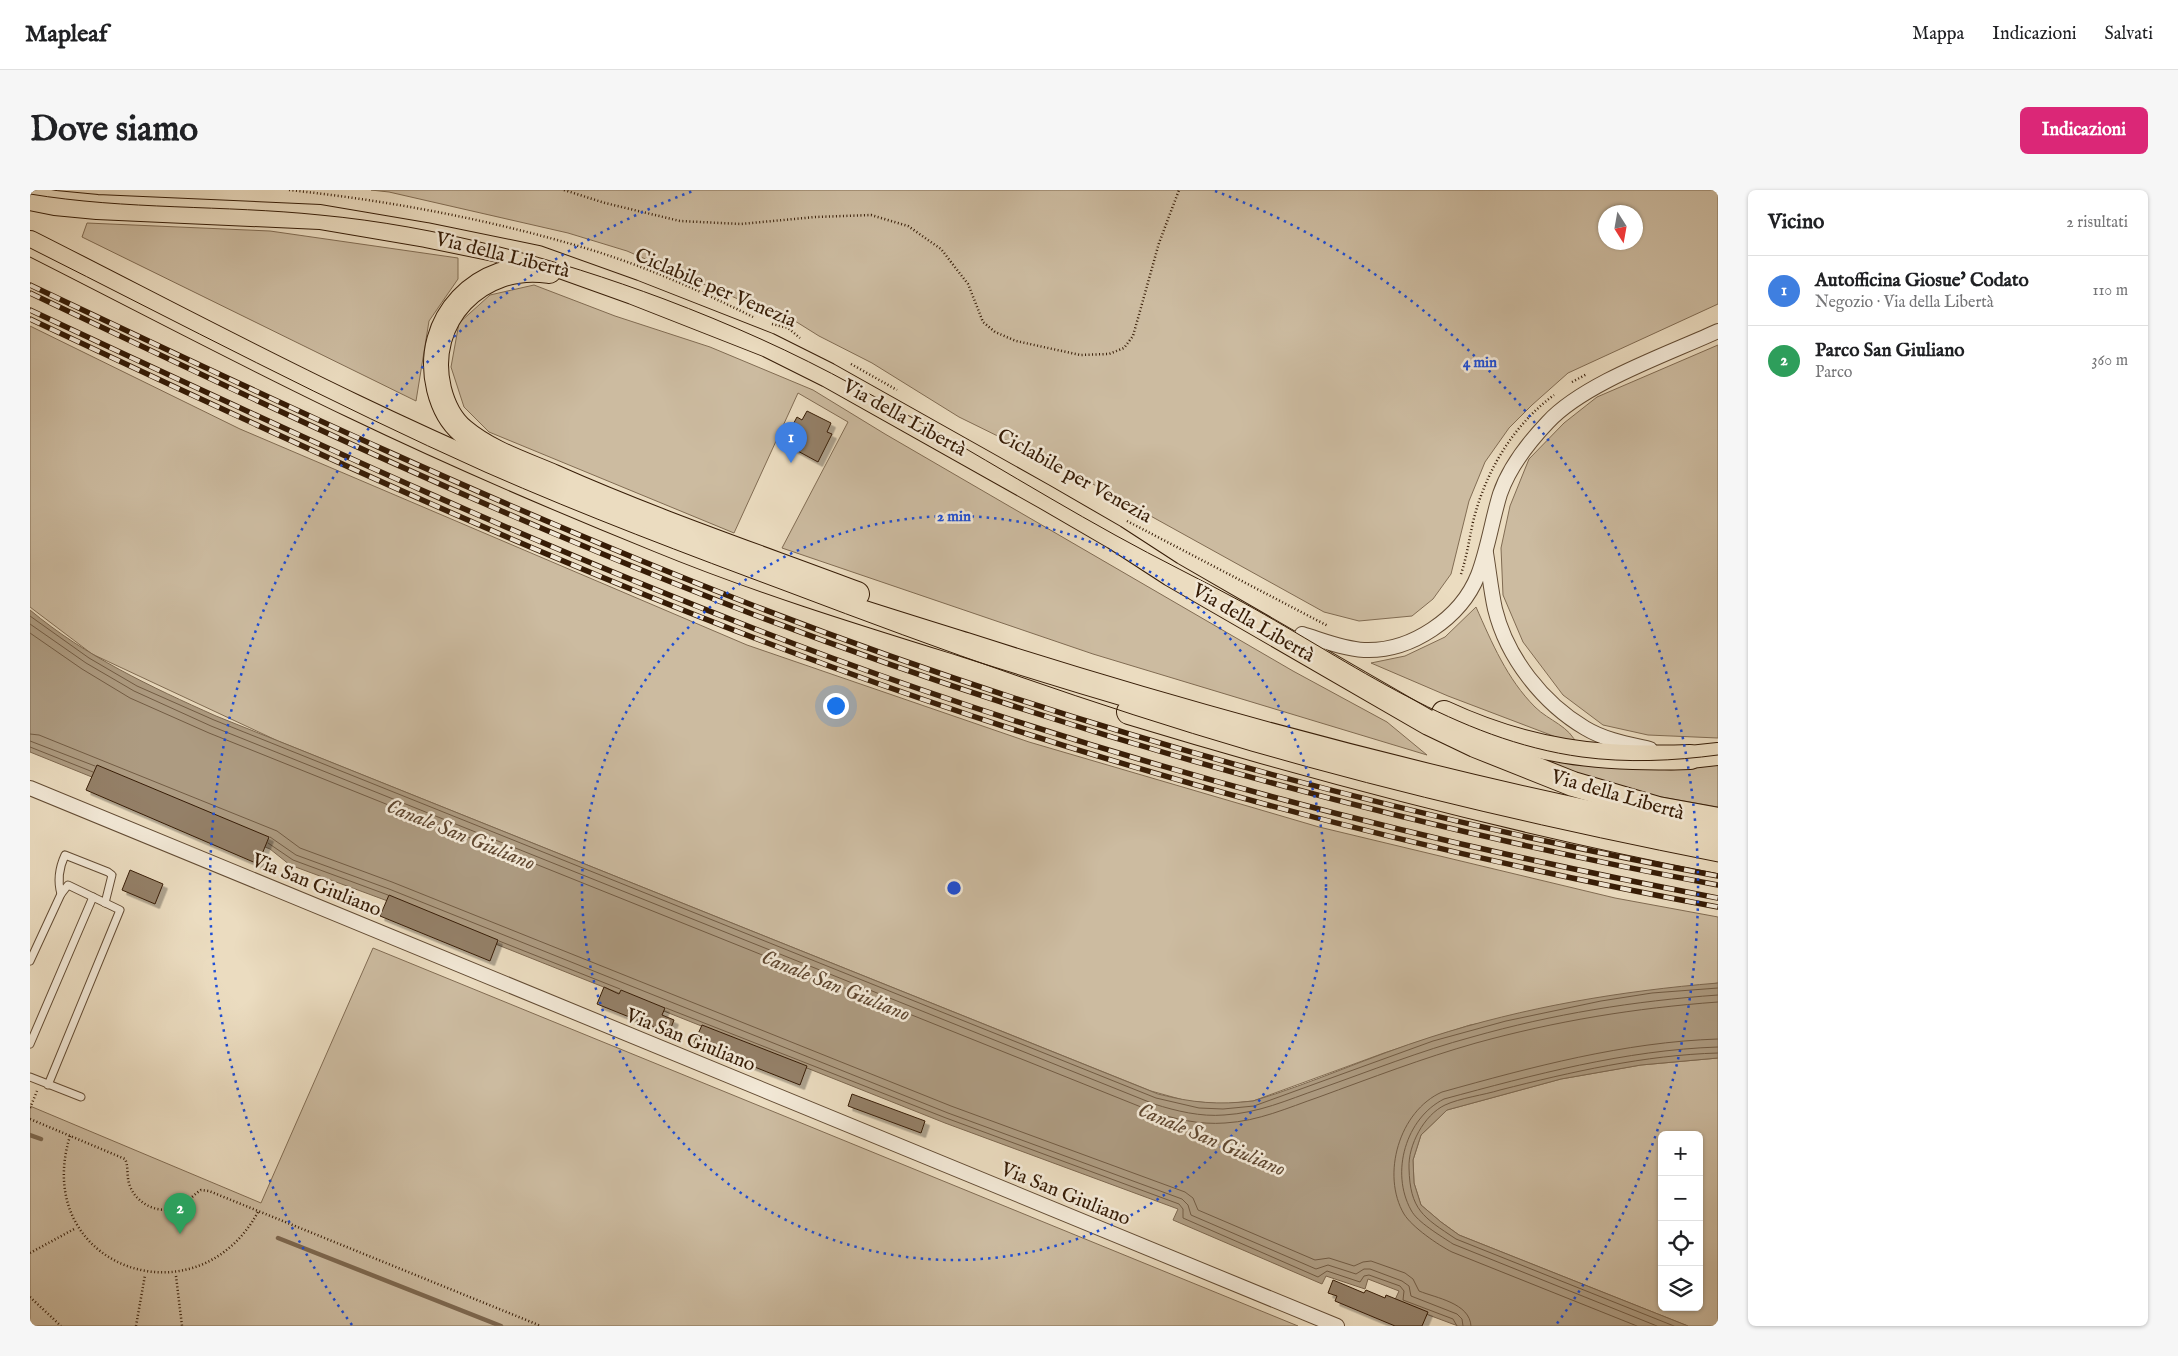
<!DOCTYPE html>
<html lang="it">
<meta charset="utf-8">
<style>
body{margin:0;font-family:"IM FELL English",serif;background:#f6f6f6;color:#202124}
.controls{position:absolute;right:15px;bottom:15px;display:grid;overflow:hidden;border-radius:8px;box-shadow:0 1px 4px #0004}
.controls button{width:45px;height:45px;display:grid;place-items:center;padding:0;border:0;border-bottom:1px solid #e0e0e0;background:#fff;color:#202124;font:25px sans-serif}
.compass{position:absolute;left:1568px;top:15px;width:45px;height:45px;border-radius:50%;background:#fff;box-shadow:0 1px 4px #0004;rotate:169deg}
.you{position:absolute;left:805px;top:515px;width:18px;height:18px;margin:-12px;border:4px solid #fff;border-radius:50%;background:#1a73e8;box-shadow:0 0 0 8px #1a73e833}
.badge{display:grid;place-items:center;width:32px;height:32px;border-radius:50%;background:#db2777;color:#fff;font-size:16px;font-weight:700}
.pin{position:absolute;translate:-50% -41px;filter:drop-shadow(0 1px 2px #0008)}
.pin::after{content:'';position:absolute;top:26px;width:18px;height:15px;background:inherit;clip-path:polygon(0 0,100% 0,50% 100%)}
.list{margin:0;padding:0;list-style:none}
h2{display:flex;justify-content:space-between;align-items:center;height:65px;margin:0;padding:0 20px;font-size:21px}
h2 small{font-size:16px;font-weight:400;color:#757577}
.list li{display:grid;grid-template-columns:32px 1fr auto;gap:15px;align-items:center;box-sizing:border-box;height:70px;padding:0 20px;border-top:1px solid #e0e0e0}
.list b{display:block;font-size:19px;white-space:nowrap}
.list p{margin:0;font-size:16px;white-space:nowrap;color:#757577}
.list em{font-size:16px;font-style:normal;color:#757577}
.icon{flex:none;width:28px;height:28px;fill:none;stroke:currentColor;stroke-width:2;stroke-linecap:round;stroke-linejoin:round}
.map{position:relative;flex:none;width:1688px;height:1136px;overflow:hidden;border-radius:8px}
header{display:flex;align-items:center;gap:30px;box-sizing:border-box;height:70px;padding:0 25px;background:#fff;border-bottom:1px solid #e0e0e0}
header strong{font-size:24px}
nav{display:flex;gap:28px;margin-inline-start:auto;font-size:18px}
.intro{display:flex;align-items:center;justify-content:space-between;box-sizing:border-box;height:120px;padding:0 30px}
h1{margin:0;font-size:35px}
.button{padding:12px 22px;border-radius:8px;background:#db2777;color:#fff;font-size:18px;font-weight:700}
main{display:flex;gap:30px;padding:0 30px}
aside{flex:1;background:#fff;border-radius:8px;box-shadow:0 1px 4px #0004}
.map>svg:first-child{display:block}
</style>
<header>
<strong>Mapleaf</strong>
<nav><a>Mappa</a><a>Indicazioni</a><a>Salvati</a></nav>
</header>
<div class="intro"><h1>Dove siamo</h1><a class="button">Indicazioni</a></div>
<main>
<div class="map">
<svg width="1688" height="1136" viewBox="0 0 1688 1136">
<defs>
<filter id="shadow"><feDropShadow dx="4.5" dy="4.5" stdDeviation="0" flood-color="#0004"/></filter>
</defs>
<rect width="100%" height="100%" fill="#ebdcc0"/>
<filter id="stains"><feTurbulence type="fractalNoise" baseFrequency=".004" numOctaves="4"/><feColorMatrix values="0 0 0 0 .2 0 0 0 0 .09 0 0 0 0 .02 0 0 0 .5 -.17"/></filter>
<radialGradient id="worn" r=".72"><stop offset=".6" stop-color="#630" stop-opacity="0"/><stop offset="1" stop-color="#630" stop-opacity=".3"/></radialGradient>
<g fill="#ccbba0" stroke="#816c53" fill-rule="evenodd">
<path d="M341,0H1688V114L1538,183L1502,215L1479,238L1455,272L1439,311L1421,384L1403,409L1382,426L1329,431L1294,422L1043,283L929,227L842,173L789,146L757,126L708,109L597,61L538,43L359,2ZM1576,22H1606V52H1576Z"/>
<polygon points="57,33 240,41 428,68 428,89 399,131 386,211 52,47"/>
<polygon points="504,95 585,126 680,157 783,200 855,244 1263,481 1357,532 1397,565 1063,464 752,358 818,232 768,203 704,343 459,242 434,217 421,177 429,133 460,105"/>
<polygon points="0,136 210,239 717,455 999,552 1289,637 1585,708 1688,727 1688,793 1440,835 1354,863 1223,911 1193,914 1157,911 1121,901 248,551 62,464 0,417"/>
<polygon points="1688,155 1688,548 1618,545 1573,535 1533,505 1493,452 1473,405 1471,358 1480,316 1499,269 1534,233 1567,207"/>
<path d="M1446,417C1462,453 1477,489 1505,517C1519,531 1540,536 1547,555L1418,506L1341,473L1375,466L1415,447Z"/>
<polygon points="1510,570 1641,580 1688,575 1688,617 1592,600"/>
<polygon points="343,758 1268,1136 0,1136 0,916 231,1013"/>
<path d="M1688,868V1136H1658L1429,1045L1411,1032L1391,1015L1384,993L1383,970L1391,945L1417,920L1531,889L1611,875ZM1632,945H1669V1117H1632Z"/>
</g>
<path fill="#ad9b81" stroke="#7d6850" d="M0,420C55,466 121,497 186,526L1128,904C1163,913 1188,915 1223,911C1283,893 1341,866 1401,847C1495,817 1590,801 1688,793V868L1611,875L1531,889L1417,920L1391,945L1383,970L1384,993L1391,1015L1411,1032L1429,1045L1658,1136H1428L1364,1112L1369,1101L1338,1089L1335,1099L1296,1086L1292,1094L1143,1030L1148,1019L915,933L355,710L260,675L240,659L0,562Z"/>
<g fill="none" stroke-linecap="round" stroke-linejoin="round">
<g stroke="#725c44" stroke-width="1">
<polyline points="0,426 59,468 107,496 184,530 1126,908 1169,918 1193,919 1224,916 1403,851 1476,831 1571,811 1622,803 1688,798"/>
<path d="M0,434L56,473L104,501L181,536L1124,914C1146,921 1171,927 1194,925C1229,923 1257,910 1289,899C1340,881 1390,861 1442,847C1523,824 1604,811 1688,805"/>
<path d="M0,443L52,479L100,508L179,543L1121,921C1144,929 1170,935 1195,933C1229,931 1257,918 1289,907C1341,888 1393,868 1446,853C1526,831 1605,818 1688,812"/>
<path d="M0,544L9,545L247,641L270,658L362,692L921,916L1155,1002L1163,1008L1168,1020L1285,1070L1299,1068L1324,1076L1333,1072L1341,1071L1375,1083L1383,1089L1389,1101C1406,1108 1440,1113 1441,1136"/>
<polyline points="0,551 65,576"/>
<polyline points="0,557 63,582"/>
<polyline points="240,647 266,665 359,699 918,923 1152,1009 1158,1015 1161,1025 1286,1079 1298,1075 1326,1084 1334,1079 1340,1079 1372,1091 1379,1096 1381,1106 1427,1124 1432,1129 1433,1136"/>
<polyline points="238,653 263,670 358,705"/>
<polyline points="469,751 590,799"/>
<polyline points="636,818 916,928 1149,1014 1153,1019 1153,1028 1288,1087 1297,1081 1330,1092 1334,1086 1339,1085 1370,1096 1374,1101 1373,1110 1423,1129 1427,1136"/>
<path d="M1607,1136L1422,1062C1408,1055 1382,1037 1374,1024C1351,985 1369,921 1412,902C1502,877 1594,852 1688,849"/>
<path d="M1627,1136L1423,1054C1411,1046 1387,1032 1381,1020C1360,982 1376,928 1414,909C1503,885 1595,860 1688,857"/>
<path d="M1644,1136L1426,1049C1393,1027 1380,1020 1379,978C1378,955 1394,925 1415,915C1430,908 1454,905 1470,900C1541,882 1615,865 1688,863"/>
</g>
<g stroke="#7d6850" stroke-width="4.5">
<polyline points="0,945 11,949"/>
<polyline points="248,1048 471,1136"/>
</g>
</g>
<g fill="#948067" stroke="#361c06" filter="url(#shadow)">
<polygon points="777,221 801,233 797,242 802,244 788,272 753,253 767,227 772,230"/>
<polygon points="67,575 239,647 228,674 56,600"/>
<polygon points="100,680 133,694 125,714 92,700"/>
<polygon points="359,705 468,750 460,771 350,726"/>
<polygon points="574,797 589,804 591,800 635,818 632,825 644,830 639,843 567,814"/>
<polygon points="672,835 777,876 770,895 664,853"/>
<polygon points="822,904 895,931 891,943 818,916"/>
<polygon points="1303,1090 1334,1103 1336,1100 1355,1108 1356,1105 1398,1122 1392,1136 1365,1136 1305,1111 1307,1106 1298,1103"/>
</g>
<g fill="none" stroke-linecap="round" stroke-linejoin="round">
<defs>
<g id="service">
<path d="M31,704C27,690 29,678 35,665L78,682L82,685L75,713"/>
<polyline points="0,771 31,704 38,695 90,720 18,895"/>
<polyline points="0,854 63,707"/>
<polyline points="0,887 51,907"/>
</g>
<g id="minor">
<path d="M1456,363C1459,381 1461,401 1465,419C1477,468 1513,513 1555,538C1575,550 1598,554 1620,559"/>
<path d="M1272,444C1292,450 1313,459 1334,460C1381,462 1431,428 1448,385C1458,359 1462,330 1470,304C1479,278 1499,252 1518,232C1554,193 1638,164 1688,141"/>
<polyline points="0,598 1307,1136"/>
</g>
<polyline id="primary" points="1660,567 1688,564"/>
<g id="trunk">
<polyline points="0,8 25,13 67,17 290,27 396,45 508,68 603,102 738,155 798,185 1015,307 1084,347 1141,384 1399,533 1445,555 1543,594 1628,619 1688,630"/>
<path d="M0,53C107,107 214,164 323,216C423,264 525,308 629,350C729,391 833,423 936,455C1182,534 1434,600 1688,650"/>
<path d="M519,81C450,70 392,130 409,199C413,215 421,231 433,241C459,263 494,274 524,287C623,331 726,366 827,404"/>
<path d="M1099,522C1293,581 1489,632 1688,671"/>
<path d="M1414,523C1498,562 1568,570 1660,567"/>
</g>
</defs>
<use href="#service" stroke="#634c34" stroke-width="9"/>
<use href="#minor" stroke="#634c34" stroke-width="16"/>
<use href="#primary" stroke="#361c06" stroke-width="24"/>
<use href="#trunk" stroke="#361c06" stroke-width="26"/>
<g stroke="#361c06" stroke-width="2.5" stroke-dasharray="1 2.5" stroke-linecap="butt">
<path d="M259,0C363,11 468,31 568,62C621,79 673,102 723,127"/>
<polyline points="534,0 575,13 650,31 711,34 785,27 841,25 878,36 911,59 938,94 953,132 965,142 986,151 1050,165 1079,164 1094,158 1103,146 1129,53 1149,0"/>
<polyline points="742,134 758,138 770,148"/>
<polyline points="821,174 867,200"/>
<polyline points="1542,192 1557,184"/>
<polyline points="1097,331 1298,436"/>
<path d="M1431,384C1437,366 1439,350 1443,332C1455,283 1482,236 1524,205"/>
<polyline points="0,918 7,901"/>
<path d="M0,929L95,969C99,977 96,987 100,996C107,1015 130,1025 149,1017C157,1013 163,1005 171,1000L179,1001L511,1136"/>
<path d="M40,946C0,1076 166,1136 228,1022"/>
<polyline points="0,1063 46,1038"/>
<polyline points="146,1086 152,1136"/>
<polyline points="0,1107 31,1136"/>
<polyline points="106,1136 115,1085"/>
</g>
<use href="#service" stroke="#f2e8d6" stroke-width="7"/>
<use href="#minor" stroke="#f2e8d6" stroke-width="14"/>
<use href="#primary" stroke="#ebdcc0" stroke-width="22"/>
<use href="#trunk" stroke="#ebdcc0" stroke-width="24"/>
<g stroke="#361c06" stroke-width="1">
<path d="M0,4C96,20 194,15 290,25C408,36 524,68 634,109C700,134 763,162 825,196C913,243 998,297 1085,345C1128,369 1172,390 1214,413C1323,473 1426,550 1552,567C1597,573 1643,571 1688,565"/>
<path d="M0,58C151,134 301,213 455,282C555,326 656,364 758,402C911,460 1064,515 1221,561C1374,605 1531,641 1688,672"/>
</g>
<defs>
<g id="rail">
<path d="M0,95C236,207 473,318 717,413C1031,535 1358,624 1688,686"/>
<path d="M0,103C236,216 473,328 717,422C1031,542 1357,633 1688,695"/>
<path d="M0,120C264,244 528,367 802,468C1089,573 1387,651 1688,708"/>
<path d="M0,129C263,253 528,377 802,477C1089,582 1387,661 1688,717"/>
</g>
</defs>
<use href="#rail" stroke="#361c06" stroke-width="5.5"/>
<use href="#rail" stroke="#f2e8d6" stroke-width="4" stroke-dasharray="11" stroke-linecap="butt"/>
</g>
<g fill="none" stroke="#1d4ed8" stroke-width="2.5" stroke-dasharray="2.5 5">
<circle cx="924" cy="698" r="372"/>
<path d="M322 1135A744 744 0 0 1 663 1M1185 1A744 744 0 0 1 1526 1135"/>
</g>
<g text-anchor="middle" stroke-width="5" stroke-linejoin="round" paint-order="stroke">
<g font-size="20" fill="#361c06" stroke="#f2e8d6">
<text transform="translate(473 64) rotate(14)" y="7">Via della Libertà</text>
<text transform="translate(686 97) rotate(23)" y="7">Ciclabile per Venezia</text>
<text transform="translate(875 227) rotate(29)" y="7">Via della Libertà</text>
<text transform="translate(1045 285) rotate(29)" y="7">Ciclabile per Venezia</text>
<text transform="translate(1224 432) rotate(30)" y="7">Via della Libertà</text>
<text transform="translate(1588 604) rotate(16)" y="7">Via della Libertà</text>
<text transform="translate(287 694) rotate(22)" y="7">Via San Giuliano</text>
<text transform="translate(661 849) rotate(22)" y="7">Via San Giuliano</text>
<text transform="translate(1036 1003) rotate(22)" y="7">Via San Giuliano</text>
</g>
<g font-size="21" font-style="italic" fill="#604831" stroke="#f2e8d6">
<text transform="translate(431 644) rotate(22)" y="7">Canale San Giuliano</text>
<text transform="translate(806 795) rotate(22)" y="7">Canale San Giuliano</text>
<text transform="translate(1182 949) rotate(23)" y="7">Canale San Giuliano</text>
</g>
</g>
<circle cx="924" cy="698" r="8" fill="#1d4ed8" stroke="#f2e8d6" stroke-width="2.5"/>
<g font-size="15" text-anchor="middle" font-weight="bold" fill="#1d4ed8" stroke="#f2e8d6" stroke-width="5" stroke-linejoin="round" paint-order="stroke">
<text x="1450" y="177">4 min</text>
<text x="924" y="331">2 min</text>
</g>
<rect width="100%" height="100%" filter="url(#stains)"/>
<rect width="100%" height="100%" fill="url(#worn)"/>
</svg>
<div class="controls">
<button>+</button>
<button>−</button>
<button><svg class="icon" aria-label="locate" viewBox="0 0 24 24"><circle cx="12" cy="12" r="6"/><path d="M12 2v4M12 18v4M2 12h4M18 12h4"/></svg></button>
<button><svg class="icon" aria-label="layers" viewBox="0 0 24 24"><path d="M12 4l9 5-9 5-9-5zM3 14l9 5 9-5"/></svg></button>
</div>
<svg class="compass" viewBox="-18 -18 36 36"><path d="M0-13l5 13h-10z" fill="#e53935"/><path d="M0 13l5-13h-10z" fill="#757577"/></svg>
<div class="you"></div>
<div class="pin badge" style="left:761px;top:273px;background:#3f7fe0">1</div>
<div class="pin badge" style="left:150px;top:1044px;background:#2e9e5b">2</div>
</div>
<aside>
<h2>Vicino<small>2 risultati</small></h2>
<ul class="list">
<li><span class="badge" style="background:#3f7fe0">1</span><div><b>Autofficina Giosue' Codato</b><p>Negozio · Via della Libertà</p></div><em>110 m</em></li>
<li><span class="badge" style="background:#2e9e5b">2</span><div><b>Parco San Giuliano</b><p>Parco</p></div><em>360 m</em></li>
</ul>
</aside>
</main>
